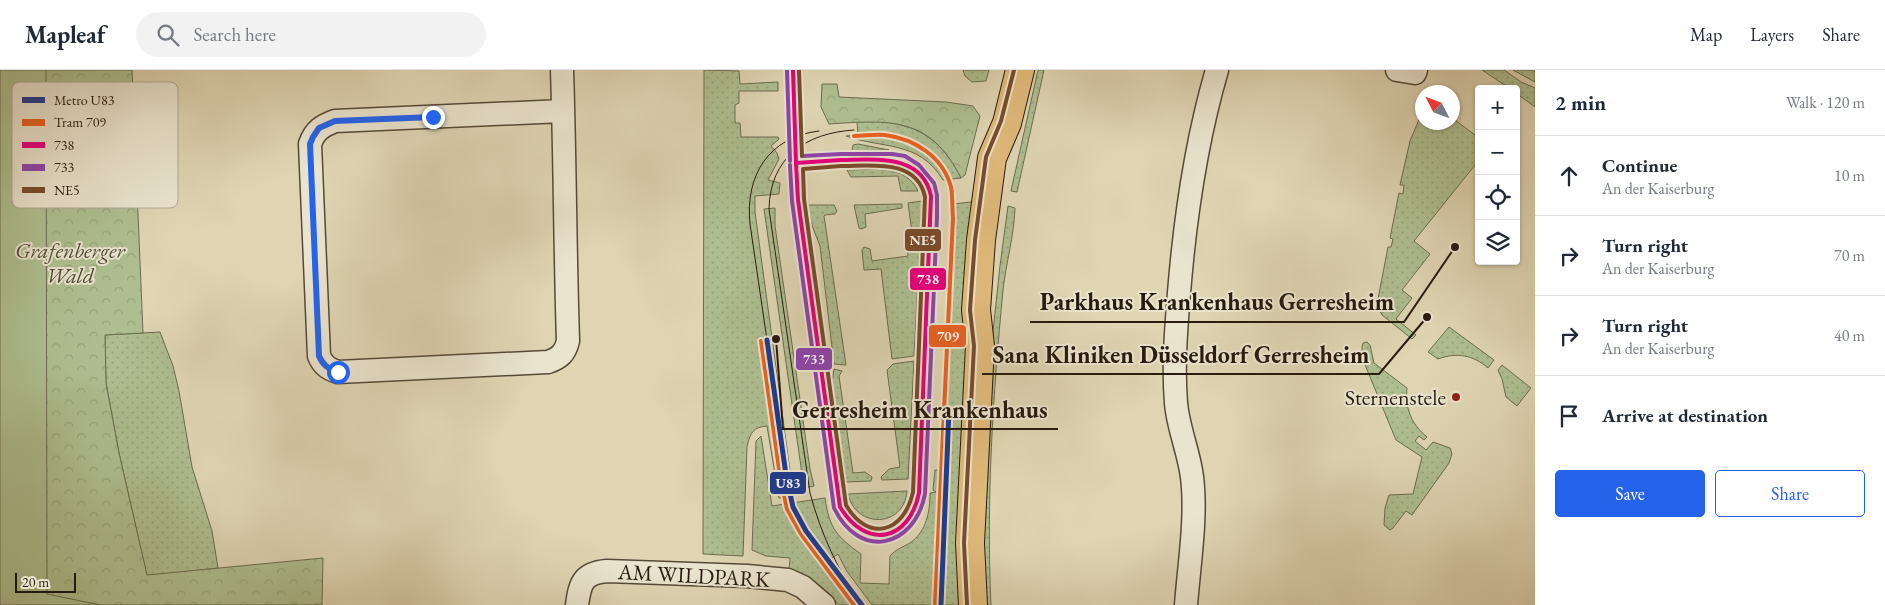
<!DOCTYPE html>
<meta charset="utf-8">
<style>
body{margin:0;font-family:"EB Garamond",serif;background:#f2f2f3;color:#1f2937}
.controls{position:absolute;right:15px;top:15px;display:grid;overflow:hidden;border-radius:5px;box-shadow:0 1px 4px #0004}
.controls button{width:45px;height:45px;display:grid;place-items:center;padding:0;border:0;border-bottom:1px solid #e0e1e3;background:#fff;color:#1f2937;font:25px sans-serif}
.compass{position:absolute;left:1415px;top:15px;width:45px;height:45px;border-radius:50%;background:#fff;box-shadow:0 1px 4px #0004;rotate:312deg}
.scale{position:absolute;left:15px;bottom:12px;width:61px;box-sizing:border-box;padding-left:5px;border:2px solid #281a0f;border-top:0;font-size:14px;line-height:18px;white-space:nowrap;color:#281a0f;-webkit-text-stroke:4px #eae4ce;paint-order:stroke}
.stop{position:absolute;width:15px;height:15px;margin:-11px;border:4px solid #2563eb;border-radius:50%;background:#fff}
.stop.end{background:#2563eb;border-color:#fff;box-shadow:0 1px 5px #0008}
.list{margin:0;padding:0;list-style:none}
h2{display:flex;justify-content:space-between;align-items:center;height:65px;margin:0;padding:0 20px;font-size:21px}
h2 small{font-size:16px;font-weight:400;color:#747a83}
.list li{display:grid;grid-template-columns:32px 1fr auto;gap:15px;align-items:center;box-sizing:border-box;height:80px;padding:0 20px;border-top:1px solid #e0e1e3}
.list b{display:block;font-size:19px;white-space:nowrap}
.list p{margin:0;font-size:16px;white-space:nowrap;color:#747a83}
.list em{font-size:16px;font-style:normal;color:#747a83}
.actions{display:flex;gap:10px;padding:15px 20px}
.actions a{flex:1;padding:11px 0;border:1px solid #2563eb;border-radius:5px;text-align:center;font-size:18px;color:#2563eb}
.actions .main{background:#2563eb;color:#fff}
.icon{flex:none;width:28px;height:28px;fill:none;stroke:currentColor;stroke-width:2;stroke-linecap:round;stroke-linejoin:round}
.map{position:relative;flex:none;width:1535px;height:535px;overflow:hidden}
header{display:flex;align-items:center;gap:30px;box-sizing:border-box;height:70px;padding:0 25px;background:#fff;border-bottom:1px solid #e0e1e3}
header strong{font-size:24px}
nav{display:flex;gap:28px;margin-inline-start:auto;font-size:18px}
.search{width:350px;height:45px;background:#f2f2f3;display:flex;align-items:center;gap:12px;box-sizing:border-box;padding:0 18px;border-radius:28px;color:#747a83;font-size:19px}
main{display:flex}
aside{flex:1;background:#fff}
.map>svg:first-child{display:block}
</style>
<header>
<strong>Mapleaf</strong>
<div class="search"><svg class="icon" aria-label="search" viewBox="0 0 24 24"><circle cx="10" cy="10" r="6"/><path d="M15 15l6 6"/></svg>Search here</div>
<nav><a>Map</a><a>Layers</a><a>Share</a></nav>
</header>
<main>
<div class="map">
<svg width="1535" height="535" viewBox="0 0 1535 535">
<defs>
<pattern id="grass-dots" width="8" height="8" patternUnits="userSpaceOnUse" patternTransform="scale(1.25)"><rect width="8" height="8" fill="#aebe90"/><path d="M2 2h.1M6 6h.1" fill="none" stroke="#96a37b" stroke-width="1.8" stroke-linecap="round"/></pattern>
<pattern id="forest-crowns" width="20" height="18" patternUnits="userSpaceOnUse" patternTransform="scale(1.25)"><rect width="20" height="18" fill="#aebe90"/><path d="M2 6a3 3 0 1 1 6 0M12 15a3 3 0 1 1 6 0" fill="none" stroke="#96a37b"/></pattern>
</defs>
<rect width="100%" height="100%" fill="#dfd5b3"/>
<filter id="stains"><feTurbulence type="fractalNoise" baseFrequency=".004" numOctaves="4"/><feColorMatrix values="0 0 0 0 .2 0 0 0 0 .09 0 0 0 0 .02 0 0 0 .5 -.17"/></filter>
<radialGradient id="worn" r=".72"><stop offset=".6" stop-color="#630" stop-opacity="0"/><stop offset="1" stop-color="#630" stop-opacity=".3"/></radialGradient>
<g fill="url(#grass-dots)" stroke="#6b6c50">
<path d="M704,0L739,1L740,14L778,12V21H739V33L735,35V53H740L741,67H778L779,69L771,76L777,83L779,89L768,110L780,113L779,124L755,126V142L790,401L794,419L785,421V428H779L767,356C753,357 750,363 747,377L743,486L703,484Z"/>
<polygon points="963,0 989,0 986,11 972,12 965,6"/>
<polygon points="1038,0 1044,0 1017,122 1011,121"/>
<path d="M1482,0H1504L1521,12L1535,18V37L1516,23V19C1507,19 1491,5 1482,0Z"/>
<polygon points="1513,0 1535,0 1535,12"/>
<polygon points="1422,42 1422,52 1452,52 1453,42 1456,43 1455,50 1479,68 1479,90 1414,171 1430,184 1402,220 1412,228 1396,249 1416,265 1412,269 1382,245 1378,237 1378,229 1388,177 1391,177 1393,169 1390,168 1399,123 1403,124 1404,115 1400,115 1410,71"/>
<path d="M872,51C916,53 941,68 961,108L943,110C919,70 882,79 846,66L858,65L857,52Z"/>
<polygon points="858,74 889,80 852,81 853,75"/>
<path d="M847,100C872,100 906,94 918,121H901L898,106L851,107Z"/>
<polygon points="922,131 914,286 892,289 881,199 864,200 862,180 864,177 870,179 872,191 908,186 907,174 913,170 908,133"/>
<path d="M980,131L961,535H872L846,500L838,484L823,494L855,535H839C823,516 812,509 789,500L790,488L766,486L752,480L756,371L761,366L772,436L825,428C829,458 837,467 861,484L860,513L889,514L890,486C896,479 903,477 910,473C927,461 930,441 930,423L936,422L933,420L935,400H943L953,134Z"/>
<polygon points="902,134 902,138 865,144 866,157 861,159 859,158 854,135"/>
<polygon points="807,135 834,135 837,141 835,144 825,145 824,146 846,295 834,294 820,176 808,145"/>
<path d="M1008,136L1015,138C1014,166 1006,193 1003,220C993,325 986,430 991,535H983L982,446L991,280L1000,196Z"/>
<polygon points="775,138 775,156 810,399 814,416 804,418 764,139"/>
<path d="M1449,257L1494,290L1488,298C1473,285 1457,282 1438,289L1428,282Z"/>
<polygon points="160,262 173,296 179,321 192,397 212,461 218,498 147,506 119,383 106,313 105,265"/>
<path d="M1367,272L1370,275L1374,293L1407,318C1405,338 1411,354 1427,367L1424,370L1419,366L1415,371L1426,380L1433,372L1450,378L1452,384L1449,393L1412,445L1406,441L1393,458L1390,460L1384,455L1385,438L1389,425L1413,424L1422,387L1396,370L1363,290L1362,277L1363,273Z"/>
<polygon points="914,291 908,409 882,410 881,407 889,399 900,397 887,300 893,294"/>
<polygon points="1502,295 1531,318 1517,336 1506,327 1502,309 1498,300"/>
<polygon points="834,299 842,301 839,306 853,403 865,402 872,407 871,411 846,412 832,313"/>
<path d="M907,421C904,458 856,459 848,424Z"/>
</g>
<g fill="url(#forest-crowns)" stroke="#6b6c50">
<polygon points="0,0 132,0 143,263 105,265 106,313 119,383 147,505 323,488 322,535 0,535"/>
<path d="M822,14H837L839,27L946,32L973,36L980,46L965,105L961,108C930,46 890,50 829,54L821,37Z"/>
</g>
<polygon fill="#aebe90" stroke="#6b6c50" points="0,0 46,0 47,524 100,535 0,535"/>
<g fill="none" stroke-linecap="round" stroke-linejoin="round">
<defs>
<g id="minor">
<path d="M562,0C565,90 565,180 568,271C565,283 560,288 548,292L338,302C328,299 323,295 319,286L310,74C315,60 322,56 335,51L563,41"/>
<polyline points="1397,0 1415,3 1416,0"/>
<path d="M577,535C580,513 583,503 607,501L747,506L788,510L803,517L824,535"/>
<path d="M1186,535C1189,495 1197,447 1192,407C1189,382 1178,358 1176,333C1173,296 1176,260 1179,223C1185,148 1196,72 1217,0"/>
</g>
<polyline id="major" points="973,535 970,473 980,276 976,240 981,170 992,88 1007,53 1020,0"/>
</defs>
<use href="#minor" stroke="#564938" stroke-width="25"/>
<use href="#major" stroke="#281a0f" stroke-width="30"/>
<use href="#minor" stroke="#eae4ce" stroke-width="22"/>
<use href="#major" stroke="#e0ba7a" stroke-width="28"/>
<g stroke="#281a0f" stroke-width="1">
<path d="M854,60C805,63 770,88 769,139L810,423C821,464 838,501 862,535"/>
<path d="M767,270L750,154C745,106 768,67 819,61"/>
</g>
<defs>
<g id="bus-1">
<polyline points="793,0 796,93"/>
<path d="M841,90C874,90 922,83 931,126L919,423C909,472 866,480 840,437L798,130L796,93Z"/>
</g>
<g id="bus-2">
<polyline points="787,0 790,91"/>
<path d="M790,95L792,131L834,438C859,490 914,479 925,424L937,147V125L934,113L919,95L905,86L892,84H841L802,86"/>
</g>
<g id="bus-3">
<polyline points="799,0 802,86"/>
<path d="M841,96C870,96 917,88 925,127L913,422C904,463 868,473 846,435L804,129L803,99Z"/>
<polyline points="967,535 964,473 974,276 970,240 975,170 986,87 1001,51 1014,0"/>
</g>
</defs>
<use href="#bus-1" stroke="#eae4ce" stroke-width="8"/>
<use href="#bus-2" stroke="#eae4ce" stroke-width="8"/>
<use href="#bus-3" stroke="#eae4ce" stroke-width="8"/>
<use href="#bus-1" stroke="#e5007d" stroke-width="4"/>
<use href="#bus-2" stroke="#8e44ad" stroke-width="4"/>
<use href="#bus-3" stroke="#7a4b2a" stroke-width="4"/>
<defs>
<g id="tram-1">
<path d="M854,66C864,66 875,64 885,65C915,69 943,87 951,117C953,127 952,138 953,148L935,535"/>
<polyline points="761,271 780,406 787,439 801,464 854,535"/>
</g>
</defs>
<use href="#tram-1" stroke="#eae4ce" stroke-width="8"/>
<use href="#tram-1" stroke="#e86121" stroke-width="4"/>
<defs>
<g id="metro-1">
<polyline points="767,270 786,405 793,437 806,461 862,535"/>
<polyline points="941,535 949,340"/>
</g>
</defs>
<use href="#metro-1" stroke="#eae4ce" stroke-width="9"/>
<use href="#metro-1" stroke="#1d3a8f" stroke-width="5"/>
</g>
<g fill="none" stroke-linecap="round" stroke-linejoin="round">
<path stroke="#2563eb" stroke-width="6" d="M338,302C328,299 323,295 319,286L310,74L313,67L319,58L335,51L433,47"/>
</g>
<circle fill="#8f2418" stroke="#eae4ce" stroke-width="2" cx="1456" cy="327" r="5"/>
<g text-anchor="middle" stroke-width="4" stroke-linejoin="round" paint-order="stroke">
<g font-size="22" font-style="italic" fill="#504b36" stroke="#eae4ce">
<text x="70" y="188">Grafenberger<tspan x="70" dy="25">Wald</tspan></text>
</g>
<g font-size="22" fill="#281a0f" stroke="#eae4ce" text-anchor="end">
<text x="1446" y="335">Sternenstele</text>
</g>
<g font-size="22" fill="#281a0f" stroke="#eae4ce">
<text transform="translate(694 505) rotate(3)" y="8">AM WILDPARK</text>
</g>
</g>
<rect x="12" y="12" width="166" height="126" rx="8" fill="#eae4ce" stroke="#b0a795" stroke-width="1"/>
<rect x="22" y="27" width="23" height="6" fill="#1d3a8f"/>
<rect x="22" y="49" width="23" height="7" fill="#e86121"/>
<rect x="22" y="72" width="23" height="6" fill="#e5007d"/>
<rect x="22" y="94" width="23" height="7" fill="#8e44ad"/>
<rect x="22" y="117" width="23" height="6" fill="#7a4b2a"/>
<g font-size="14" fill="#281a0f">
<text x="54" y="35">Metro U83</text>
<text x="54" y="57">Tram 709</text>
<text x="54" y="80">738</text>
<text x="54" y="102">733</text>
<text x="54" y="125">NE5</text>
</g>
<path fill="none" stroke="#281a0f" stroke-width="2" d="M1455 177L1404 252H1030M1427 247L1379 304H982M776 269L783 359H1058"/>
<g fill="#281a0f" stroke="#eae4ce" stroke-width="2">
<circle cx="1455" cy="177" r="5"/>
<circle cx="1427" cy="247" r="5"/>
<circle cx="776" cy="269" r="5"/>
</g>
<g font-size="24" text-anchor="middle" font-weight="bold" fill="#281a0f" stroke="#eae4ce" stroke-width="4" stroke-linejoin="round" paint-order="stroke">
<text x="1217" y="240">Parkhaus Krankenhaus Gerresheim</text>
<text x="1181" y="293">Sana Kliniken Düsseldorf Gerresheim</text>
<text x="920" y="348">Gerresheim Krankenhaus</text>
</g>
<g stroke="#eae4ce" stroke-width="2">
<rect x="904" y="158" width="38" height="24" rx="5" fill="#7a4b2a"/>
<rect x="909" y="197" width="38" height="24" rx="5" fill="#e5007d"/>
<rect x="928" y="254" width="39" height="24" rx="5" fill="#e86121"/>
<rect x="795" y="277" width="38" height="24" rx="5" fill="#8e44ad"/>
<rect x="769" y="401" width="38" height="24" rx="5" fill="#1d3a8f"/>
</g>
<g font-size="14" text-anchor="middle" font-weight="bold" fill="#fff">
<text x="923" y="175">NE5</text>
<text x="928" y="214">738</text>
<text x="948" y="271">709</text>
<text x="814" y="294">733</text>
<text x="788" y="418">U83</text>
</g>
<rect width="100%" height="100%" filter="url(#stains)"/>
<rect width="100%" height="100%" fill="url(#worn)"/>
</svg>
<div class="controls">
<button>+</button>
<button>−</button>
<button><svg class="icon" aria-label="locate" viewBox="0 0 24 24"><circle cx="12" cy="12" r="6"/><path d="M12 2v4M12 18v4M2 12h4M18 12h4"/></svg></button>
<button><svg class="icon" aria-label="layers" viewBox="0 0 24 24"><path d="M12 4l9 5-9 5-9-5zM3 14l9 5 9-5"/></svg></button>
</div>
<svg class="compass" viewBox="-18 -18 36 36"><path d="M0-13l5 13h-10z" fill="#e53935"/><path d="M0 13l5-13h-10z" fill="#747a83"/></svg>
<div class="scale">20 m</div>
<div class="stop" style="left:338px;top:302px"></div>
<div class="stop end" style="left:433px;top:47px"></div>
</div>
<aside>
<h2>2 min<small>Walk · 120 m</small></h2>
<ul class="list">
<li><svg class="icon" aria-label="ahead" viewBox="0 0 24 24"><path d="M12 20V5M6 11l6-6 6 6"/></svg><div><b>Continue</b><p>An der Kaiserburg</p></div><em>10 m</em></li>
<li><svg class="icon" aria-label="right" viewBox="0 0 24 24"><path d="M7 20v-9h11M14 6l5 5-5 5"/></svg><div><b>Turn right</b><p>An der Kaiserburg</p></div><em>70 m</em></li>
<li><svg class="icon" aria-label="right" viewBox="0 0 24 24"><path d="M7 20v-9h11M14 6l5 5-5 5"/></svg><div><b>Turn right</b><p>An der Kaiserburg</p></div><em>40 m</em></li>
<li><svg class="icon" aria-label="arrive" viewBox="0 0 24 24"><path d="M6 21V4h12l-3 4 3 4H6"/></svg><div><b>Arrive at destination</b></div></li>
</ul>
<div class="actions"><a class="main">Save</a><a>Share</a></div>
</aside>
</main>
